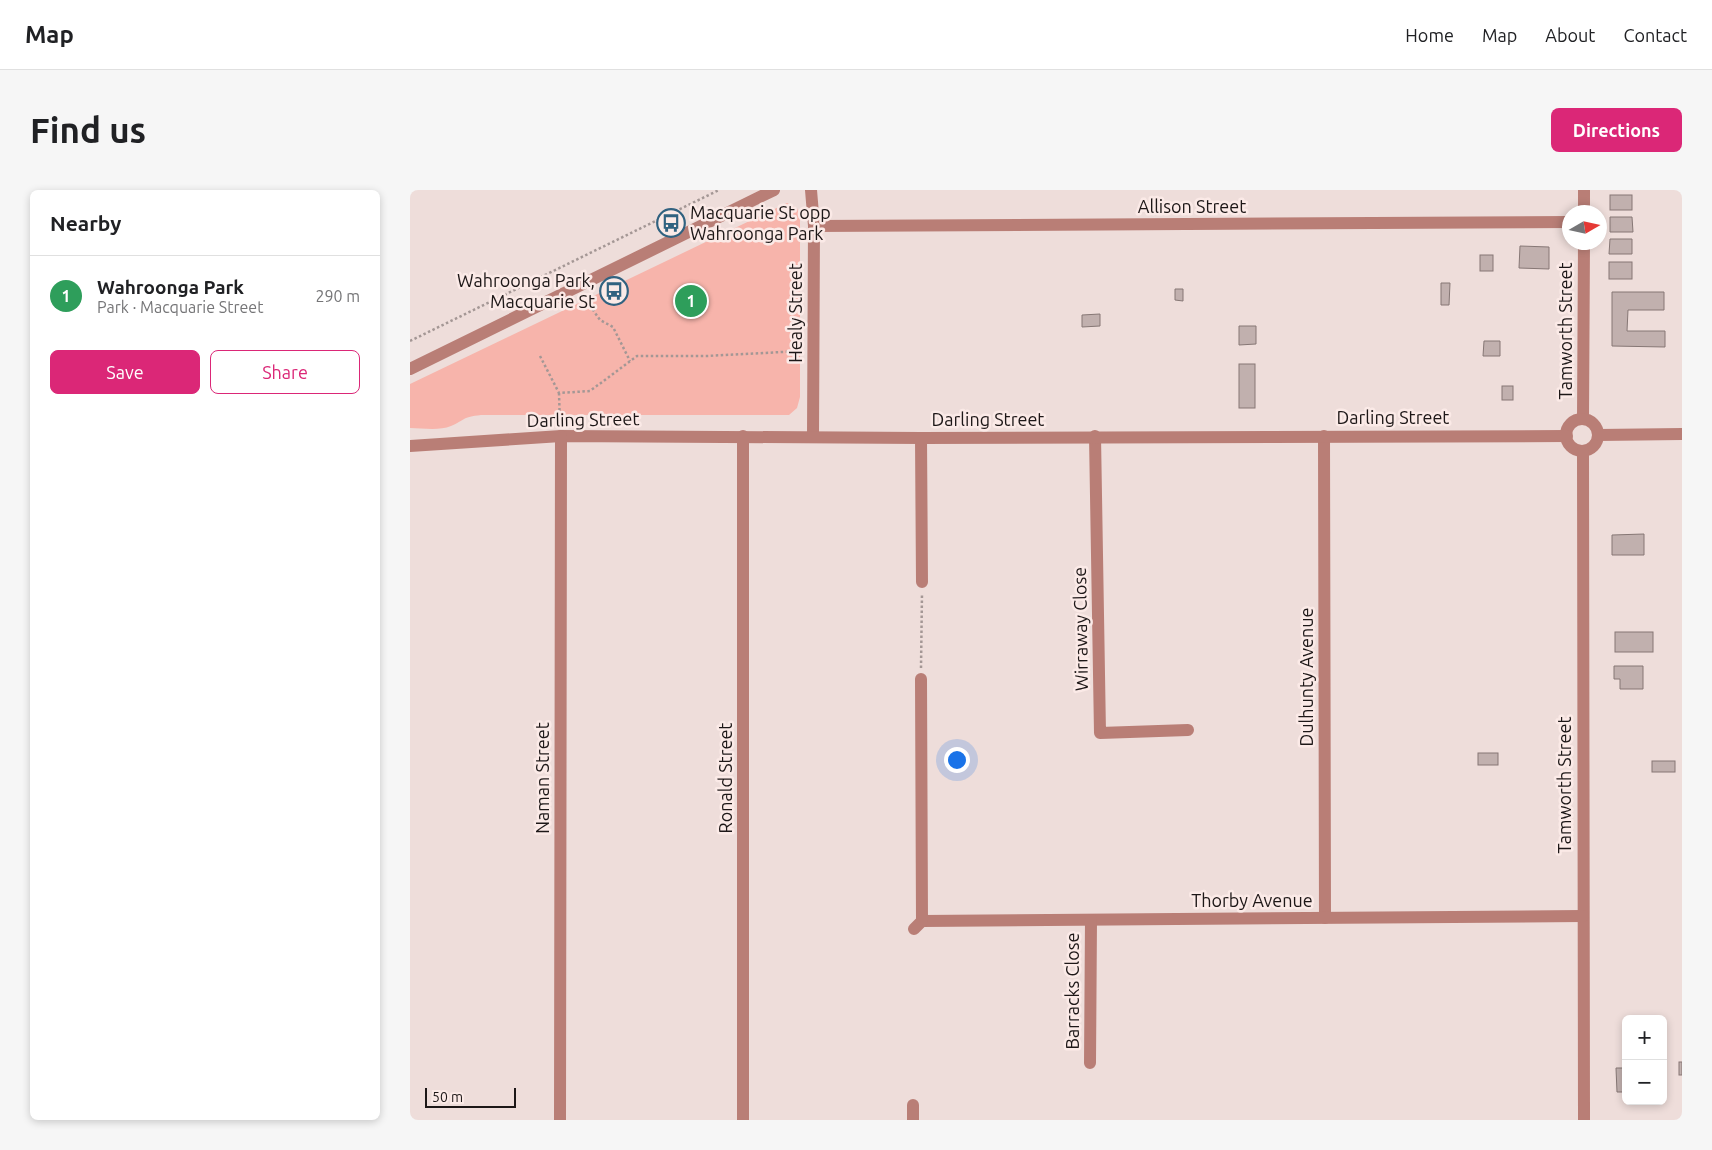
<!DOCTYPE html>
<meta charset="utf-8">
<style>
body{margin:0;font-family:Ubuntu,sans-serif;background:#f6f6f6;color:#202124}
.controls{position:absolute;right:15px;bottom:15px;display:grid;overflow:hidden;border-radius:8px;box-shadow:0 2px 8px #0003}
.controls button{width:45px;height:45px;display:grid;place-items:center;padding:0;border:0;border-bottom:1px solid #e0e0e0;background:#fff;color:#202124;font:25px sans-serif}
.compass{position:absolute;left:1152px;top:15px;width:45px;height:45px;border-radius:50%;background:#fff;box-shadow:0 2px 8px #0003;rotate:81deg}
.scale{position:absolute;left:15px;bottom:12px;width:91px;box-sizing:border-box;padding-left:5px;border:2px solid #1d1717;border-top:0;font-size:14px;line-height:18px;white-space:nowrap;color:#1d1717;-webkit-text-stroke:4px #fbeae7;paint-order:stroke}
.you{position:absolute;left:546px;top:569px;width:18px;height:18px;margin:-12px;border:4px solid #fff;border-radius:50%;background:#1a73e8;box-shadow:0 0 0 8px #1a73e833}
.badge{display:grid;place-items:center;width:32px;height:32px;border-radius:50%;background:#db2777;color:#fff;font-size:16px;font-weight:700}
.pin{position:absolute;translate:-50% -50%;border:2px solid #fff;box-shadow:0 1px 5px #0006}
.list{margin:0;padding:0;list-style:none}
h2{display:flex;justify-content:space-between;align-items:center;height:65px;margin:0;padding:0 20px;font-size:21px}
h2 small{font-size:16px;font-weight:400;color:#757577}
.list li{display:grid;grid-template-columns:32px 1fr auto;gap:15px;align-items:center;box-sizing:border-box;height:80px;padding:0 20px;border-top:1px solid #e0e0e0}
.list b{display:block;font-size:19px;white-space:nowrap}
.list p{margin:0;font-size:16px;white-space:nowrap;color:#757577}
.list em{font-size:16px;font-style:normal;color:#757577}
.actions{display:flex;gap:10px;padding:15px 20px}
.actions a{flex:1;padding:11px 0;border:1px solid #db2777;border-radius:8px;text-align:center;font-size:18px;color:#db2777}
.actions .main{background:#db2777;color:#fff}
.map{position:relative;flex:none;width:1272px;height:930px;overflow:hidden;border-radius:8px}
header{display:flex;align-items:center;gap:30px;box-sizing:border-box;height:70px;padding:0 25px;background:#fff;border-bottom:1px solid #e0e0e0}
header strong{font-size:24px}
nav{display:flex;gap:28px;margin-inline-start:auto;font-size:18px}
.intro{display:flex;align-items:center;justify-content:space-between;box-sizing:border-box;height:120px;padding:0 30px}
h1{margin:0;font-size:35px}
.button{padding:12px 22px;border-radius:8px;background:#db2777;color:#fff;font-size:18px;font-weight:700}
main{display:flex;gap:30px;padding:0 30px}
aside{flex:1;background:#fff;border-radius:8px;box-shadow:0 2px 8px #0003}
.map>svg:first-child{display:block}
</style>
<header>
<strong>Map</strong>
<nav><a>Home</a><a>Map</a><a>About</a><a>Contact</a></nav>
</header>
<div class="intro"><h1>Find us</h1><a class="button">Directions</a></div>
<main>
<aside>
<h2>Nearby<small></small></h2>
<ul class="list">
<li><span class="badge" style="background:#2e9e5b">1</span><div><b>Wahroonga Park</b><p>Park · Macquarie Street</p></div><em>290 m</em></li>
</ul>
<div class="actions"><a class="main">Save</a><a>Share</a></div>
</aside>
<div class="map">
<svg width="1272" height="930" viewBox="0 0 1272 930">
<rect width="100%" height="100%" fill="#eeddda"/>
<path fill="#f7b4ab" d="M377,13L387,18L390,28V207L387,218L379,225H71C52,227 55,230 41,236C29,241 12,238 0,238V194Z"/>
<g fill="#c1b0ae" stroke="#867775">
<rect x="1200" y="5" width="22" height="15"/>
<polygon points="1200,27 1222,27 1223,42 1200,42"/>
<polygon points="1200,49 1222,49 1222,64 1199,64"/>
<polygon points="1110,56 1139,57 1139,79 1109,78"/>
<rect x="1070" y="65" width="13" height="16"/>
<rect x="1199" y="72" width="23" height="17"/>
<polygon points="1031,93 1040,93 1039,115 1031,115"/>
<polygon points="765,99 773,99 773,111 765,110"/>
<polygon points="1202,102 1254,102 1254,120 1218,120 1217,141 1255,141 1255,157 1202,156"/>
<polygon points="690,124 690,136 672,137 672,125"/>
<polygon points="829,136 846,136 846,154 829,155"/>
<polygon points="1074,151 1090,151 1090,166 1073,166"/>
<rect x="829" y="174" width="16" height="44"/>
<rect x="1092" y="196" width="11" height="14"/>
<polygon points="1234,344 1234,365 1202,365 1202,345"/>
<rect x="1205" y="442" width="38" height="20"/>
<polygon points="1204,476 1233,476 1233,499 1210,499 1210,489 1204,489"/>
<rect x="1068" y="563" width="20" height="12"/>
<rect x="1242" y="571" width="23" height="11"/>
<rect x="1269" y="872" width="3" height="13"/>
<polygon points="1206,878 1216,878 1216,902 1207,902"/>
</g>
<g fill="none" stroke-linecap="round" stroke-linejoin="round">
<g stroke="#a49795" stroke-width="2.5" stroke-dasharray="2.5 2.5" stroke-linecap="butt">
<polyline points="174,107 190,130 203,137 220,171"/>
<polyline points="0,151 309,0"/>
<polyline points="130,166 149,203 180,201 227,166 296,166 392,161"/>
<polyline points="149,203 150,235"/>
<polyline points="511,478 512,403"/>
</g>
<g stroke="#b97e76" stroke-width="12">
<polyline points="401,0 404,36 403,247"/>
<polyline points="1174,22 1174,0"/>
<polyline points="404,36 1160,32"/>
<polyline points="0,179 364,0"/>
<polyline points="1173,229 1174,52"/>
<circle cx="1172" cy="245" r="16"/>
<polyline points="1188,245 1272,244"/>
<polyline points="685,246 690,543 778,540"/>
<polyline points="914,246 915,728"/>
<polyline points="511,248 512,392"/>
<polyline points="0,256 151,246 511,248 1157,246"/>
<polyline points="1173,261 1174,930"/>
<polyline points="512,731 1173,726"/>
<polyline points="504,739 512,731 511,489"/>
<polyline points="680,873 681,730"/>
<polyline points="150,930 151,246"/>
<polyline points="333,930 333,246"/>
<polyline points="503,930 503,915"/>
</g>
</g>
<defs>
<symbol id="bus-ring" viewBox="-11 -11 22 22"><circle r="9.5" fill="#fbeae7" stroke="#316280" stroke-width="1.5"/><path d="M-5-6H5V4H4V6H2V4H-2V6H-4V4H-5ZM-3.5-4V0h7V-4ZM-3.5 1.2v1.5H-2V1.2ZM2 1.2v1.5H3.5V1.2Z" fill="#316280"/></symbol>
</defs>
<g fill-rule="evenodd">
<use href="#bus-ring" x="245" y="17" width="32" height="32"/>
<use href="#bus-ring" x="188" y="85" width="32" height="32"/>
</g>
<g text-anchor="middle" stroke-width="5" stroke-linejoin="round" paint-order="stroke">
<g font-size="18" fill="#1d1717" stroke="#fbeae7">
<text x="782" y="23">Allison Street</text>
<text transform="translate(386 123) rotate(-90)" y="6">Healy Street</text>
<text transform="translate(1156 141) rotate(-90)" y="6">Tamworth Street</text>
<text x="983" y="234">Darling Street</text>
<text transform="translate(173 230) rotate(-1)" y="6">Darling Street</text>
<text x="578" y="236">Darling Street</text>
<text transform="translate(671 439) rotate(-91)" y="6">Wirraway Close</text>
<text transform="translate(897 487) rotate(-90)" y="6">Dulhunty Avenue</text>
<text transform="translate(133 588) rotate(-90)" y="6">Naman Street</text>
<text transform="translate(316 588) rotate(-90)" y="6">Ronald Street</text>
<text transform="translate(1155 595) rotate(-90)" y="6">Tamworth Street</text>
<text x="842" y="717">Thorby Avenue</text>
<text transform="translate(663 801) rotate(-90)" y="6">Barracks Close</text>
</g>
<g font-size="18" fill="#1d1717" stroke="#fbeae7" text-anchor="start">
<text x="280" y="29">Macquarie St opp<tspan x="280" dy="21">Wahroonga Park</tspan></text>
<text x="185" y="97" text-anchor="end">Wahroonga Park,<tspan x="185" dy="21">Macquarie St</tspan></text>
</g>
</g>
</svg>
<div class="controls">
<button>+</button>
<button>−</button>
</div>
<svg class="compass" viewBox="-18 -18 36 36"><path d="M0-13l5 13h-10z" fill="#e53935"/><path d="M0 13l5-13h-10z" fill="#757577"/></svg>
<div class="scale">50 m</div>
<div class="you"></div>
<div class="pin badge" style="left:281px;top:111px;background:#2e9e5b">1</div>
</div>
</main>
